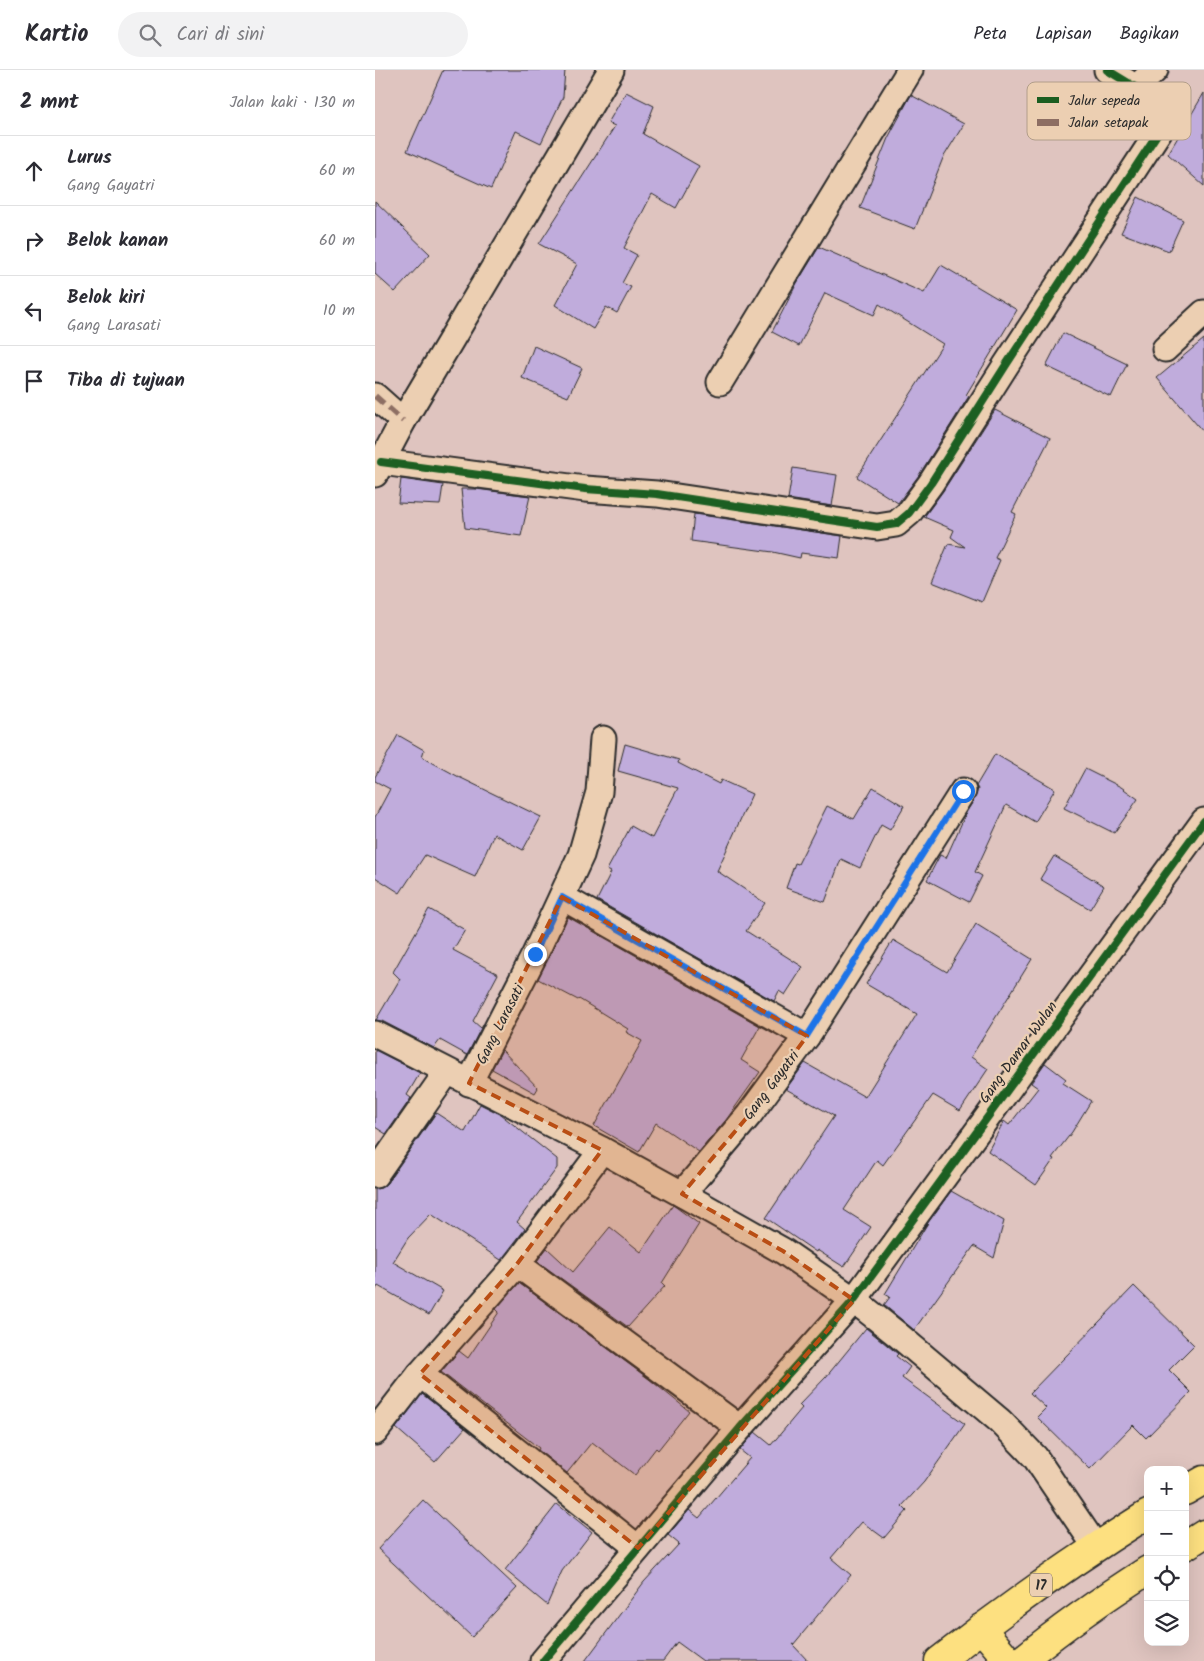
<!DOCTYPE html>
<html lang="id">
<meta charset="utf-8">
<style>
body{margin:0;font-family:Kalam,sans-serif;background:#f2f2f3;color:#2b2b33}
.controls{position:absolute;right:15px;bottom:15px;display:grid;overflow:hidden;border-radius:10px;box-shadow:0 5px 20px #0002}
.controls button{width:45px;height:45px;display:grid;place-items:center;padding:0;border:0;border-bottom:1px solid #e1e1e2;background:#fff;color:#2b2b33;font:25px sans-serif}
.stop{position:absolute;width:15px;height:15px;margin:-11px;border:4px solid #1a73e8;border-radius:50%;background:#fff}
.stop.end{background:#1a73e8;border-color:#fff;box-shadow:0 1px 5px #0008}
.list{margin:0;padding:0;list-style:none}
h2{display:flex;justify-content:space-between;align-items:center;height:65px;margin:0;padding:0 20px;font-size:21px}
h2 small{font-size:16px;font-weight:400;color:#7c7c81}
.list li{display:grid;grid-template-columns:32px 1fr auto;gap:15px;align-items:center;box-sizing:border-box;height:70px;padding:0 20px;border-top:1px solid #e1e1e2}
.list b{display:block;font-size:19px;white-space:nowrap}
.list p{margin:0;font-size:16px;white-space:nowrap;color:#7c7c81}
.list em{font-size:16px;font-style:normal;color:#7c7c81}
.icon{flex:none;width:28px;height:28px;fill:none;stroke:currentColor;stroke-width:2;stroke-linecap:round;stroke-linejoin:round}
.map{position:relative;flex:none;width:829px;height:1591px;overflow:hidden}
header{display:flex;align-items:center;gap:30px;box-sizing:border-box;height:70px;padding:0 25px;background:#fff;border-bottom:1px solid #e1e1e2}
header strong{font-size:24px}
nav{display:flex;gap:28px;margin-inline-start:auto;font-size:18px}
.search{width:350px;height:45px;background:#f2f2f3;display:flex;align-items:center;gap:12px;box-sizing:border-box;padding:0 18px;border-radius:28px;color:#7c7c81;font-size:19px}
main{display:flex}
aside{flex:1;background:#fff}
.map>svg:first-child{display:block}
</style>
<header>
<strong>Kartio</strong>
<div class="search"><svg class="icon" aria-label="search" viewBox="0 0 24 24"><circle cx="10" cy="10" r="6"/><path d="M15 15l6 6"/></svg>Cari di sini</div>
<nav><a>Peta</a><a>Lapisan</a><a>Bagikan</a></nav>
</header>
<main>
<aside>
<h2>2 mnt<small>Jalan kaki · 130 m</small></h2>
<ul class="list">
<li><svg class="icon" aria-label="ahead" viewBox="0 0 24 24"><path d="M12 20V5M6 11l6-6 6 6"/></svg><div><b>Lurus</b><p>Gang Gayatri</p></div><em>60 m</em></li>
<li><svg class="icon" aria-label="right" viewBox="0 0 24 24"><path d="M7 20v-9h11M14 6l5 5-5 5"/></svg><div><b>Belok kanan</b></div><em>60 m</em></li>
<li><svg class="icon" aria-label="left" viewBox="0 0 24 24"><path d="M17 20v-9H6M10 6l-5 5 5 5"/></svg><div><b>Belok kiri</b><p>Gang Larasati</p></div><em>10 m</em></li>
<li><svg class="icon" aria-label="arrive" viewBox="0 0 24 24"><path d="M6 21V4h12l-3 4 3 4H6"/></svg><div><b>Tiba di tujuan</b></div></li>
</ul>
</aside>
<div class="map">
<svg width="829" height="1591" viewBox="0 0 829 1591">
<rect width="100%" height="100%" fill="#dfc4bf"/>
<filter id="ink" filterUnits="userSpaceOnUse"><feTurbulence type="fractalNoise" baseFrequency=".02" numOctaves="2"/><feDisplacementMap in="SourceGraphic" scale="10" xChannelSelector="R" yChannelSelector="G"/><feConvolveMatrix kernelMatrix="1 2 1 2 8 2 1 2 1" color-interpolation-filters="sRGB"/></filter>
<g filter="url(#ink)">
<g fill="#c0acdc" stroke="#2b2b2b">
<polygon points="68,0 190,0 188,27 166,73 141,61 116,119 32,81"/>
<polygon points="251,22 279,36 268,64 324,96 301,138 277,124 249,178 262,185 247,213 256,217 242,243 231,237 218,259 180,235 202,194 164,174 240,56 233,53"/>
<polygon points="829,23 829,116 793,84"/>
<polygon points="536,25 589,54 568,88 540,159 485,138 513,68"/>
<polygon points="763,127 808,150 794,181 746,163"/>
<polygon points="0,131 55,184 20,222 0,204"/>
<polygon points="444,177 549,223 566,195 642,240 591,325 594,326 544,405 523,433 482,407 568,274 504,234 499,245 450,223 424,276 397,262 422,213"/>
<polygon points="688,263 752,294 736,327 671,296"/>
<polygon points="829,269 829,363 782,308"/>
<polygon points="159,276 207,298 193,327 147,308"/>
<polygon points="620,340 675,368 637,442 641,444 620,488 625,490 607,532 557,512 573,474 590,477 576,467 579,460 549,447 568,421"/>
<polygon points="418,398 462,405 457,436 413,429"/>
<polygon points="26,409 68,415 65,435 23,433"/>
<polygon points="86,419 101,419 155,426 146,466 90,458"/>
<polygon points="319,444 467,466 464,488 426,483 425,488 398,482 316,471"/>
<polygon points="23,665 49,680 47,687 84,707 166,747 148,780 119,764 100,807 50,785 25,823 0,807 0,747 15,719 0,711 0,707"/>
<polygon points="250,674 304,690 303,693 344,714 346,710 377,724 342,801 390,833 371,861 428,897 410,925 404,921 399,931 222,830 236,802 232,800 256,756 277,768 303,718 243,701"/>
<polygon points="620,684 680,719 660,752 631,735 600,802 607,806 594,832 552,810 565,785 571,788 592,741 600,728 603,719 601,716"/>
<polygon points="710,699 746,717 763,729 739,763 689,738"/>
<polygon points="498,717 529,736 515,760 506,755 485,798 466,789 450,832 411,818 420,793 423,794 452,736 479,749"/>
<polygon points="679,786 729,816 715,839 665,809"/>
<polygon points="54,839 90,860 78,880 123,904 98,951 106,958 92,985 65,970 59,978 7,951 1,950 25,909 18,902"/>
<polygon points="193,847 385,956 366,990 385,1002 351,1050 324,1082 281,1053 264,1082 219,1056 267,971 251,962 253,959 204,929 203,930 163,909"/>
<polygon points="601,854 657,889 596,987 613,999 585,1041 558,1025 508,1095 502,1090 469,1140 496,1157 469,1197 442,1180 441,1182 391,1148 459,1046 411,1019 430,993 490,1027 542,944 491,914 518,870 572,902"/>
<polygon points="0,980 45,1003 32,1025 36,1028 11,1064 0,1057"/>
<polygon points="127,980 163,1018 160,1023 117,999"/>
<polygon points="670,993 691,1009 688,1013 716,1031 697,1062 677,1088 679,1089 661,1115 613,1081 629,1051 634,1055 663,1018 656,1013"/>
<polygon points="105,1034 125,1044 182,1089 182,1098 142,1152 150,1159 126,1190 56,1144 33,1168 18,1192 68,1221 54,1245 3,1216 0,1221 0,1119 6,1118 12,1113 61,1043 90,1062"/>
<polygon points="576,1121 629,1151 619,1188 599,1176 539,1260 509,1235 515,1227 510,1224 554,1151"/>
<polygon points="298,1135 324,1154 287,1213 290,1216 253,1257 162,1191 172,1178 198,1202 235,1157 266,1182"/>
<polygon points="144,1213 274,1309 314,1341 283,1380 281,1378 260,1405 217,1372 192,1403 163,1380 164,1378 66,1302 84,1281 93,1288 124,1242 121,1239"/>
<polygon points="759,1216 819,1275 794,1300 816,1322 771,1368 758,1355 715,1399 662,1347 671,1338 655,1323"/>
<polygon points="491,1258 523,1284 521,1286 535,1297 527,1308 590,1354 549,1412 527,1436 532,1441 509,1468 487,1452 456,1488 476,1505 418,1575 433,1591 328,1591 302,1572 288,1591 210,1591 269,1512 304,1474 293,1465 314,1440 324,1448 375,1388 365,1380 380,1362 396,1375 427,1338 424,1335 451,1307"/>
<polygon points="47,1324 90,1358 60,1392 21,1358"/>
<polygon points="48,1430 142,1518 97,1567 3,1479"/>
<polygon points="182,1434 217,1462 187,1501 172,1535 130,1500"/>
</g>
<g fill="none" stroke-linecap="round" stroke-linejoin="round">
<defs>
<g id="street">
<polyline points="761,18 780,0"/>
<polyline points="790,279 829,243"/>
<polyline points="345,312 535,0"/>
<polyline points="0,326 28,351"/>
<polyline points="6,392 210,419 282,424 502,457 521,454 534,443 556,413 631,295 790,52 790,38 783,31 732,0"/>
<polyline points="0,404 28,351 236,0"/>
<polyline points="187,827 432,966"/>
<polyline points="0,964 227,1080 307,1124 408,1181 479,1230 523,1265 625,1351 660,1387 721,1477"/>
<polyline points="94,1013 160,884 206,785 224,722 228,669"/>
<polyline points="0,1105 72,1002"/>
<polyline points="307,1124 374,1045 432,966 588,721"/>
<polyline points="142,1194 365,1358"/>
<polyline points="45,1304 263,1478"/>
<polyline points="0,1362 45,1304 142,1194 227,1080"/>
<polyline points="168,1591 365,1358 479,1230 829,751"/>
</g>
<g id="highway">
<polyline points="810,1421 829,1410"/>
<polyline points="810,1476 829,1464"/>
<polyline points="606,1558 634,1591"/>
<path d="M564,1591C631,1538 701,1489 773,1444"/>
<path d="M646,1591C686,1558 729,1528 773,1500"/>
</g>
</defs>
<use href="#street" stroke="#2b2b2b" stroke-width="29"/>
<use href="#highway" stroke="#2b2b2b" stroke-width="31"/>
<use href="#street" stroke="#eccfb2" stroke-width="25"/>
<use href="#highway" stroke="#fde080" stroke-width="28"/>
<polyline stroke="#8d6e63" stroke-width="6" stroke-dasharray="12 6" stroke-linecap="butt" points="0,326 28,351"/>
<defs>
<g id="cycleway">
<polyline points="6,392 210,419 282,424 502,457 521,454 534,443 556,413 631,295 790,52 790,38 783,31 732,0"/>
<polyline points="168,1591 365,1358 479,1230 829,751"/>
</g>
</defs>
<use href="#cycleway" stroke="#eccfb2" stroke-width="11"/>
<use href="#cycleway" stroke="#1b5e20" stroke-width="8"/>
</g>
</g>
<g fill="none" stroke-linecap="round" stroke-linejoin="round" filter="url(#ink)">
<polyline stroke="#1a73e8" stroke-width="6" points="160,884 187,827 432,966 588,721"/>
</g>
<path fill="#b94e14" fill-opacity="0.2" stroke="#b94e14" stroke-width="4" stroke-dasharray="10 6" stroke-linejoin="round" d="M187,827L432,966L374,1045L307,1124L408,1181L479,1230L263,1478L45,1304L142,1194L227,1080L94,1013Z"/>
<g text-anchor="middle" stroke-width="4.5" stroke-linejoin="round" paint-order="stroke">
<rect fill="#eccfb2" stroke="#655c54" stroke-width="1" x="655" y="1503.5" width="22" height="23" rx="4"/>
<g font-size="14" font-weight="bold" fill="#2b2b2b">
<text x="666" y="1520">17</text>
</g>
<g font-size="15" fill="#2b2b2b" stroke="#eccfb2">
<text transform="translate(125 954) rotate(-63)" y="5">Gang Larasati</text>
<text transform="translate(643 982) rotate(-54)" y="5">Gang Damar Wulan</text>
<text transform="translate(396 1015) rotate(-53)" y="5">Gang Gayatri</text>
</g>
</g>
<rect x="652" y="12" width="164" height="58" rx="8" fill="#eccfb2" stroke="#b29e8a" stroke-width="1"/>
<rect x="662" y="27" width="22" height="6" fill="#1b5e20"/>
<rect x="662" y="49" width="22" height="7" fill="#8d6e63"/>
<g font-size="14" fill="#2b2b2b">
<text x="693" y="35">Jalur sepeda</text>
<text x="693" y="57">Jalan setapak</text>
</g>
</svg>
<div class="controls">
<button>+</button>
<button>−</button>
<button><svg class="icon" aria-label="locate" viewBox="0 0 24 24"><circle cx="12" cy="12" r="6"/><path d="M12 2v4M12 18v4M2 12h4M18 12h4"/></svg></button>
<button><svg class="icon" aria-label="layers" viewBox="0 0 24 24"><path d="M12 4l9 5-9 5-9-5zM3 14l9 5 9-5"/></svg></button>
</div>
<div class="stop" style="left:588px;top:721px"></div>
<div class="stop end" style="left:160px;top:884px"></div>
</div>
</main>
